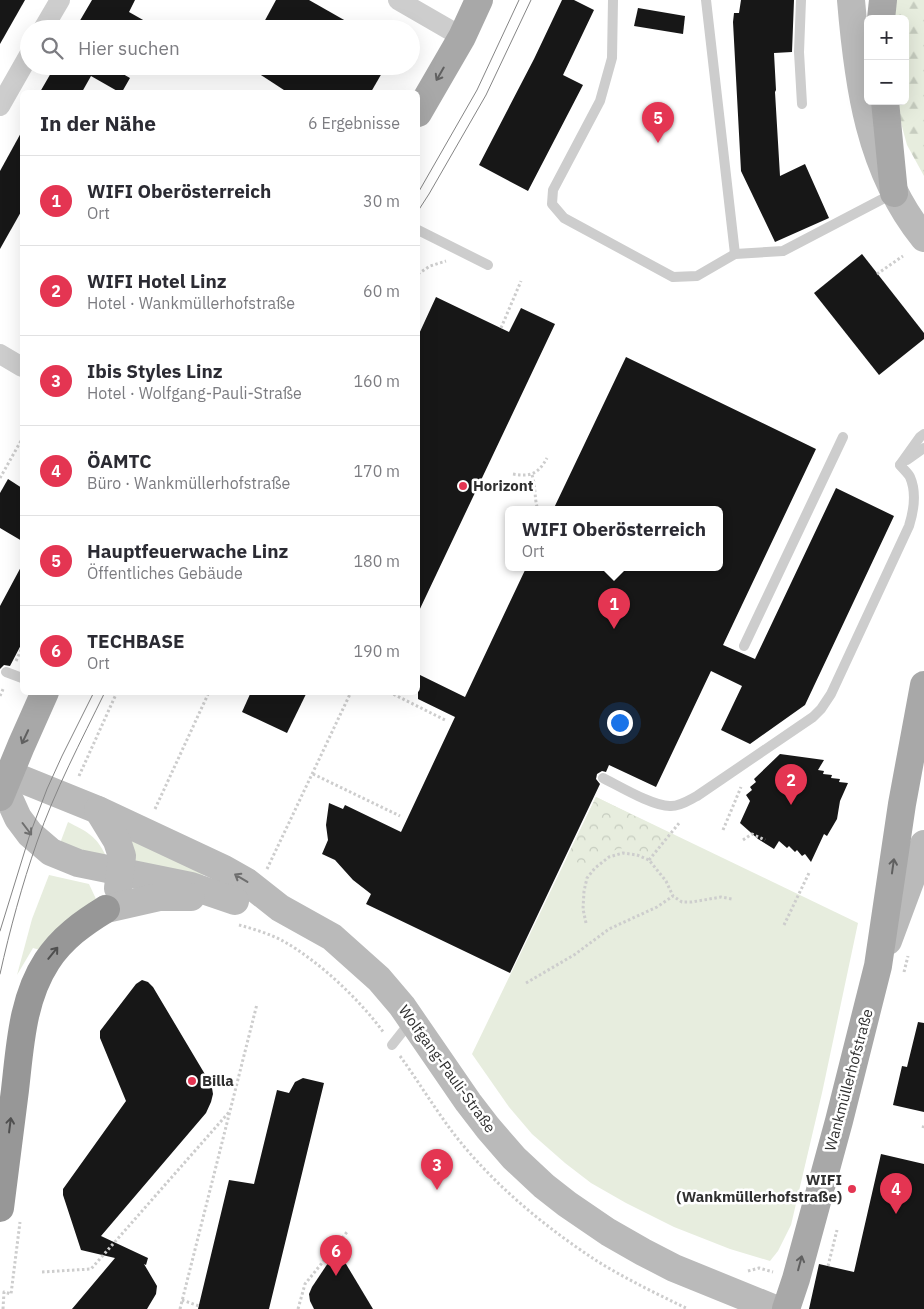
<!DOCTYPE html>
<html lang="de">
<meta charset="utf-8">
<style>
body{margin:0;font-family:"IBM Plex Sans",sans-serif;background:#f2f2f3;color:#2b2b33}
.controls{position:absolute;right:15px;top:15px;display:grid;overflow:hidden;border-radius:8px;box-shadow:0 5px 20px #0002}
.controls button{width:45px;height:45px;display:grid;place-items:center;padding:0;border:0;border-bottom:1px solid #e1e1e2;background:#fff;color:#2b2b33;font:25px sans-serif}
.you{position:absolute;left:619px;top:722px;width:18px;height:18px;margin:-12px;border:4px solid #fff;border-radius:50%;background:#1a73e8;box-shadow:0 0 0 8px #1a73e833}
.badge{display:grid;place-items:center;width:32px;height:32px;border-radius:50%;background:#e43552;color:#fff;font-size:16px;font-weight:700}
.pin{position:absolute;translate:-50% -41px;filter:drop-shadow(0 1px 2px #0008)}
.pin::after{content:'';position:absolute;top:26px;width:18px;height:15px;background:inherit;clip-path:polygon(0 0,100% 0,50% 100%)}
.popup{position:absolute;left:505px;top:506px;width:218px;height:65px;box-sizing:border-box;display:grid;place-content:center;border-radius:8px;background:#fff;filter:drop-shadow(0 1px 4px #0005);font-size:16px;white-space:nowrap;color:#7c7c81}
.popup b{font-size:19px;color:#2b2b33}
.popup::after{content:'';position:absolute;left:50%;top:100%;margin-left:-10px;border:10px solid transparent;border-top-color:#fff}
.list{margin:0;padding:0;list-style:none}
h2{display:flex;justify-content:space-between;align-items:center;height:65px;margin:0;padding:0 20px;font-size:21px}
h2 small{font-size:16px;font-weight:400;color:#7c7c81}
.list li{display:grid;grid-template-columns:32px 1fr auto;gap:15px;align-items:center;box-sizing:border-box;height:90px;padding:0 20px;border-top:1px solid #e1e1e2}
.list b{display:block;font-size:19px;white-space:nowrap}
.list p{margin:0;font-size:16px;white-space:nowrap;color:#7c7c81}
.list em{font-size:16px;font-style:normal;color:#7c7c81}
.icon{flex:none;width:28px;height:28px;fill:none;stroke:currentColor;stroke-width:2;stroke-linecap:round;stroke-linejoin:round}
.map{position:relative;flex:none;width:924px;height:1309px;overflow:hidden}
.search{position:absolute;background:#fff;box-shadow:0 5px 20px #0002;left:20px;top:20px;width:400px;height:55px;display:flex;align-items:center;gap:12px;box-sizing:border-box;padding:0 18px;border-radius:28px;color:#7c7c81;font-size:19px}
.panel{position:absolute;background:#fff;box-shadow:0 5px 20px #0002;left:20px;top:90px;width:400px;height:605px;border-radius:8px}
.map>svg:first-child{display:block}
</style>
<div class="map">
<svg width="924" height="1309" viewBox="0 0 924 1309">
<defs>
<pattern id="forest-firs" width="22" height="20" patternUnits="userSpaceOnUse" patternTransform="scale(1.25)"><rect width="22" height="20" fill="#e7edde"/><path d="M5 1l3.5 6h-7zM16 11l3.5 6h-7z" fill="#c6ccbf"/></pattern>
<pattern id="park-crowns" width="20" height="18" patternUnits="userSpaceOnUse" patternTransform="scale(1.25)"><rect width="20" height="18" fill="#e7edde"/><path d="M2 6a3 3 0 1 1 6 0M12 15a3 3 0 1 1 6 0" fill="none" stroke="#c6ccbf"/></pattern>
</defs>
<rect width="100%" height="100%" fill="#fff"/>
<g fill="#e7edde">
<polygon points="596,797 858,923 822,1093 791,1225 778,1251 770,1261 730,1249 674,1227 626,1203 591,1183 565,1163 532,1134 509,1107 472,1054"/>
<path d="M68,822C87,832 96,835 106,856L59,846Z"/>
<polygon points="130,838 202,873 205,879 133,864"/>
<polygon points="49,875 89,884 96,899 69,919 40,950 33,948 17,975 32,919"/>
</g>
<polygon fill="url(#forest-firs)" points="894,0 924,0 924,176 907,145 895,101 905,101 905,19 892,19"/>
<path fill="url(#park-crowns)" d="M596,797L667,832L649,856C643,853 638,849 631,848C617,846 597,857 588,868L567,857Z"/>
<g fill="#171717">
<polygon points="0,0 25,0 0,44"/>
<polygon points="92,0 135,0 129,12 159,29 75,29"/>
<polygon points="276,0 309,0 360,29 272,29 263,24"/>
<polygon points="562,0 574,0 594,10 563,75 583,85 528,191 479,165 534,59"/>
<polygon points="741,0 794,0 792,52 774,53 776,90 775,92 780,176 805,164 829,218 775,242 741,171 733,22 734,13 739,13"/>
<polygon points="638,8 685,16 683,34 634,26"/>
<polygon points="55,66 109,66 130,78 122,92 119,92 91,76 82,92 40,92"/>
<polygon points="247,66 386,66 371,92 287,92"/>
<polygon points="22,131 22,210 0,249 0,171"/>
<polygon points="862,254 924,333 924,339 879,375 814,293"/>
<polygon points="436,297 509,332 521,308 555,324 418,613 418,336"/>
<polygon points="626,357 816,449 723,645 755,659 836,488 894,516 805,705 750,744 721,730 742,686 711,671 656,787 609,765 606,772 602,771 597,774 596,779 600,784 510,973 366,904 371,894 353,880 335,860 322,854 328,840 326,825 329,803 343,809 345,805 401,832 455,717 418,699 418,674 465,697 526,568 719,568 719,510 553,510"/>
<polygon points="8,479 22,488 22,541 0,528 0,493"/>
<polygon points="22,565 22,643 10,666 4,665 0,669 0,606"/>
<polygon points="251,692 307,692 287,733 242,712"/>
<polygon points="780,754 824,760 818,770 824,771 823,774 832,775 831,778 840,779 839,782 848,783 840,801 837,819 827,836 824,834 811,862 805,854 802,856 797,850 795,852 789,846 787,848 779,841 774,849 758,839 740,823 750,801 746,795 752,790 750,787 756,782 754,779"/>
<polygon points="142,980 148,982 153,987 206,1076 212,1088 213,1094 211,1102 206,1113 101,1236 148,1258 146,1265 144,1264 157,1286 156,1294 147,1309 72,1309 115,1258 81,1250 63,1195 63,1189 126,1101 100,1038 100,1031 136,984"/>
<polygon points="918,1022 924,1023 924,1112 893,1105 902,1066 907,1067"/>
<polygon points="303,1078 324,1083 269,1309 198,1309 229,1180 254,1184 277,1090 289,1093 295,1082"/>
<polygon points="881,1154 924,1164 924,1309 809,1309 819,1264 854,1272"/>
<polygon points="334,1254 342,1259 346,1264 373,1309 314,1309 310,1301 309,1294 312,1287"/>
</g>
<g fill="none" stroke-linecap="round" stroke-linejoin="round">
<g stroke="#cdcdcd" stroke-width="3" stroke-dasharray="2.5 2.5" stroke-linecap="butt">
<polyline points="418,274 430,266 446,261"/>
<polyline points="877,274 903,256"/>
<polyline points="501,328 521,281"/>
<path d="M513,474C531,477 538,474 547,458"/>
<path d="M532,475C536,486 534,499 538,510"/>
<polyline points="0,478 22,439"/>
<polyline points="16,661 22,648"/>
<polyline points="389,692 445,720"/>
<polyline points="0,696 4,687"/>
<polyline points="313,774 400,816"/>
<polyline points="79,776 117,692"/>
<polyline points="155,809 209,692"/>
<polyline points="723,830 741,787"/>
<polyline points="743,840 752,834 765,840"/>
<polyline points="649,860 680,822"/>
<polyline points="267,869 351,692"/>
<polyline points="586,923 583,909 584,891 587,878 595,868 609,857 623,853 637,855 649,860 666,881 673,896 682,902 692,902 721,897 732,899"/>
<path d="M239,925C254,929 270,934 283,941C319,961 360,1000 384,1033"/>
<polyline points="784,925 809,873"/>
<polyline points="904,972 908,956"/>
<polyline points="526,983 574,955 609,929 657,907 673,896"/>
<path d="M400,1056C421,1085 439,1116 462,1144C499,1189 548,1229 597,1261C626,1279 657,1294 688,1309"/>
<polyline points="923,1128 924,1124"/>
<polyline points="828,1266 837,1230"/>
<polyline points="748,1271 759,1268 773,1272"/>
<polyline points="42,1272 91,1269 230,1111"/>
<polyline points="182,1300 199,1306"/>
<polyline points="3,1309 4,1292 11,1294 20,1222"/>
<polyline points="180,1309 257,1004"/>
<polyline points="298,1309 305,1284 347,1232"/>
</g>
<g stroke="#cdcdcd" stroke-width="10">
<polyline points="613,0 612,58 600,101 553,190 552,204 564,218 673,277 697,276 735,254 783,251 894,193"/>
<polyline points="706,0 735,254"/>
<polyline points="801,0 799,52 802,104"/>
<polyline points="418,230 488,265"/>
<polyline points="907,460 924,448"/>
<polyline points="900,465 920,437 924,434"/>
<polyline points="744,646 843,437"/>
<polyline points="6,672 22,678"/>
<path d="M603,778C619,786 654,807 671,806C681,806 689,800 697,796L813,717L821,709L831,694L909,526C914,510 917,493 910,477C908,473 903,469 900,465"/>
<polyline points="392,1045 411,1021"/>
</g>
<g stroke="#cdcdcd" stroke-width="20">
<polyline points="398,0 462,37"/>
<polyline points="43,29 60,0"/>
<polyline points="0,106 29,55"/>
<polyline points="0,354 22,367"/>
</g>
<g stroke="#bababa" stroke-width="28">
<path d="M851,0C858,84 869,170 924,238"/>
<polyline points="9,774 98,810 224,869 247,882 280,908 332,937 379,979 402,1006 468,1102 488,1128 514,1158 544,1186 567,1204 608,1232 643,1252 674,1268 775,1309"/>
<polyline points="4,787 18,818 30,834 51,852 78,863 191,886 235,901"/>
<polyline points="98,810 117,841 122,856 118,888"/>
<polyline points="106,909 159,897 191,897"/>
<polyline points="888,941 924,844"/>
</g>
<g stroke="#a8a8a8" stroke-width="28">
<polyline points="881,19 883,0"/>
<polyline points="885,101 894,193"/>
<polyline points="418,113 462,37 479,0"/>
<polyline points="0,797 21,746 45,692"/>
<polyline points="786,1309 796,1279 839,1121 878,966 902,804 924,685"/>
</g>
<path stroke="#979797" stroke-width="28" d="M0,1208C5,1169 10,1130 15,1090C20,1047 22,999 47,961C62,938 83,923 106,909"/>
<g stroke="#858585" stroke-width="1">
<polyline points="418,193 477,90 519,0"/>
<polyline points="418,211 429,194 486,95 531,0"/>
<polyline points="0,931 30,834 47,789 62,756 94,692"/>
<path d="M0,974C10,929 22,885 37,842C55,790 81,741 105,692"/>
</g>
</g>
<defs><path id="oneway-shaft" d="M-6 0H5M1.5-3L5.5 0L1.5 3" fill="none" stroke-width="1.6" stroke-linecap="round" stroke-linejoin="round" transform="scale(1.25)"/></defs>
<g stroke="#606060">
<use href="#oneway-shaft" transform="translate(440 74) rotate(120)"/>
<use href="#oneway-shaft" transform="translate(25 737) rotate(115)"/>
<use href="#oneway-shaft" transform="translate(893 866) rotate(-82)"/>
<use href="#oneway-shaft" transform="translate(800 1263) rotate(-75)"/>
</g>
<g stroke="#6e6e6e">
<use href="#oneway-shaft" transform="translate(27 829) rotate(53)"/>
<use href="#oneway-shaft" transform="translate(241 878) rotate(-149)"/>
</g>
<g stroke="#4f4f4f">
<use href="#oneway-shaft" transform="translate(53 953) rotate(-51)"/>
<use href="#oneway-shaft" transform="translate(10 1125) rotate(-83)"/>
</g>
<g fill="#e43552" stroke="#fff" stroke-width="2">
<circle cx="463" cy="486" r="5"/>
<circle cx="192" cy="1081" r="5"/>
<circle cx="852" cy="1189" r="5"/>
</g>
<g text-anchor="middle" stroke-width="5" stroke-linejoin="round" paint-order="stroke">
<g font-size="15" font-weight="bold" fill="#303030" stroke="#fff" text-anchor="start">
<text x="473" y="491">Horizont</text>
<text x="202" y="1086">Billa</text>
<text x="842" y="1185" text-anchor="end">WIFI<tspan x="842" dy="17">(Wankmüllerhofstraße)</tspan></text>
</g>
<g font-size="15" fill="#303030" stroke="#fff">
<text transform="translate(447 1069) rotate(54)" y="5">Wolfgang-Pauli-Straße</text>
<text transform="translate(849 1080) rotate(-75)" y="5">Wankmüllerhofstraße</text>
</g>
</g>
</svg>
<div class="controls">
<button>+</button>
<button>−</button>
</div>
<div class="you"></div>
<div class="pin badge" style="left:614px;top:629px">1</div>
<div class="popup"><b>WIFI Oberösterreich</b>Ort</div>
<div class="pin badge" style="left:791px;top:805px">2</div>
<div class="pin badge" style="left:437px;top:1190px">3</div>
<div class="pin badge" style="left:896px;top:1214px">4</div>
<div class="pin badge" style="left:658px;top:143px">5</div>
<div class="pin badge" style="left:336px;top:1276px">6</div>
<div class="search"><svg class="icon" aria-label="search" viewBox="0 0 24 24"><circle cx="10" cy="10" r="6"/><path d="M15 15l6 6"/></svg>Hier suchen</div>
<section class="panel">
<h2>In der Nähe<small>6 Ergebnisse</small></h2>
<ul class="list">
<li><span class="badge">1</span><div><b>WIFI Oberösterreich</b><p>Ort</p></div><em>30 m</em></li>
<li><span class="badge">2</span><div><b>WIFI Hotel Linz</b><p>Hotel · Wankmüllerhofstraße</p></div><em>60 m</em></li>
<li><span class="badge">3</span><div><b>Ibis Styles Linz</b><p>Hotel · Wolfgang-Pauli-Straße</p></div><em>160 m</em></li>
<li><span class="badge">4</span><div><b>ÖAMTC</b><p>Büro · Wankmüllerhofstraße</p></div><em>170 m</em></li>
<li><span class="badge">5</span><div><b>Hauptfeuerwache Linz</b><p>Öffentliches Gebäude</p></div><em>180 m</em></li>
<li><span class="badge">6</span><div><b>TECHBASE</b><p>Ort</p></div><em>190 m</em></li>
</ul>
</section>
</div>
